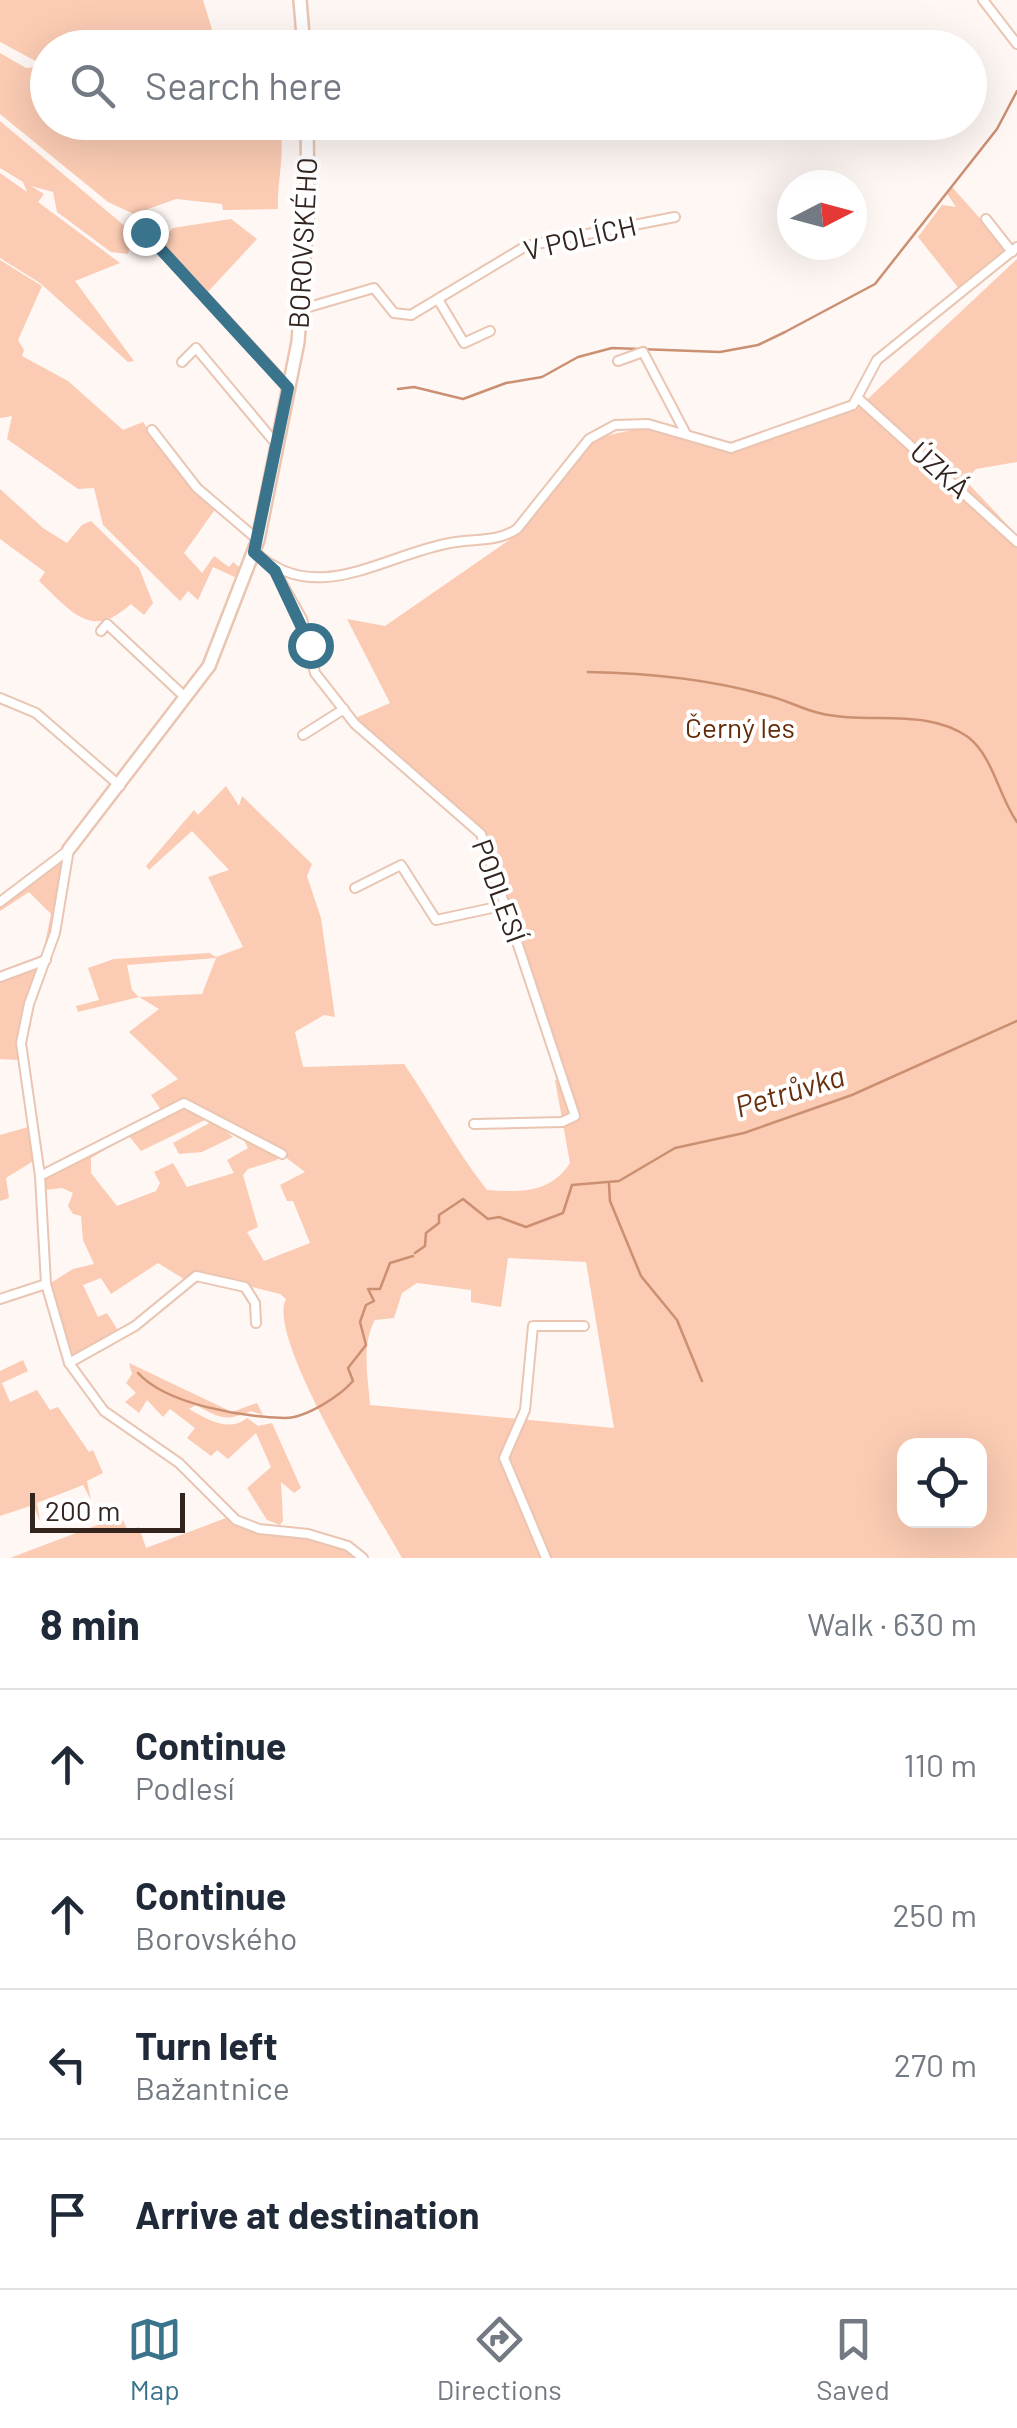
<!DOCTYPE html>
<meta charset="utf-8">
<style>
body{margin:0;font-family:Barlow,sans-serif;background:#f2f2f3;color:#1f2937}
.controls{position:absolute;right:30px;bottom:30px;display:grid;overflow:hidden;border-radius:20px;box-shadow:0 10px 40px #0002}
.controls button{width:90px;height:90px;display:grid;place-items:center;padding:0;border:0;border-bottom:2px solid #e0e1e3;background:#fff;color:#1f2937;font:50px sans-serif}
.compass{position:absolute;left:777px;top:170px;width:90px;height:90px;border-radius:50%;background:#fff;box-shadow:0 10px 40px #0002;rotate:84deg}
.scale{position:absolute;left:30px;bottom:25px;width:155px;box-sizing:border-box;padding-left:10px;border:5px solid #33251e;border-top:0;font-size:28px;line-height:35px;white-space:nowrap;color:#33251e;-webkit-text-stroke:8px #fff;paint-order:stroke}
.stop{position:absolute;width:30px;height:30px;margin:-22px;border:8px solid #39738c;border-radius:50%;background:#fff}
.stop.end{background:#39738c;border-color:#fff;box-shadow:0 2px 10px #0008}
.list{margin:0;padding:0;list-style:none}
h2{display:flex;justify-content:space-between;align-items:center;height:130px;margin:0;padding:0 40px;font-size:42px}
h2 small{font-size:32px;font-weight:400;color:#747a83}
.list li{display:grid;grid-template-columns:65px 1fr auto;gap:30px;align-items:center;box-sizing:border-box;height:150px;padding:0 40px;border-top:2px solid #e0e1e3}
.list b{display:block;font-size:38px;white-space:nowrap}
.list p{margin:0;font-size:32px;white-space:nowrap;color:#747a83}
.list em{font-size:32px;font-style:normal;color:#747a83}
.icon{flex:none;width:55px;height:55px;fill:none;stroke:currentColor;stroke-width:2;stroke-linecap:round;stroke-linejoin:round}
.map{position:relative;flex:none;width:1017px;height:1558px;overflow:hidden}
.search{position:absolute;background:#fff;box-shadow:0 10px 40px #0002;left:30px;right:30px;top:30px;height:110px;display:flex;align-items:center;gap:25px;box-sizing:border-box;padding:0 35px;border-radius:55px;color:#747a83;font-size:38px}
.sheet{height:730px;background:#fff}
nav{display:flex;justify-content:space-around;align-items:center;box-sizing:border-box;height:140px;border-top:2px solid #e0e1e3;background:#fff;font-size:28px;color:#747a83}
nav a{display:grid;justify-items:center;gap:5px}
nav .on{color:#39738c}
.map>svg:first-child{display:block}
</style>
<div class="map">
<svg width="1017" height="1558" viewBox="0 0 1017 1558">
<rect width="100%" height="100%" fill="#fff7f4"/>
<g fill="#fbcbb3" fill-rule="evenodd">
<path d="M0,0H203L214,36L124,34L115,47L48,48V122L278,123C287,146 277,178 278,209L223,210L222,204L176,199L134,214L108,202L0,114V53L26,68L45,66L0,42Z"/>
<polygon points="0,121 133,233 128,254 111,252 57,212 53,192 31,186 44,194 38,202 120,263 75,281 134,361 128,362 40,283 0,258 0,173 27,192 23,182 0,168"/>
<polygon points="952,187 1008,250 960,290 918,237 942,205 956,207 946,192"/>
<polygon points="231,219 257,239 205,295 158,243 173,228"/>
<path d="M1017,259V462L976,469L965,480L1017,535V1558H402C379,1516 265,1337 286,1299L280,1294L208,1276L187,1281L158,1263L111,1294L101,1278L83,1285L98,1317L107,1313L119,1332L73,1359L49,1284L73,1269L94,1264L83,1240L81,1216L73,1214L68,1206L73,1193L62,1188L45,1190L44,1177L182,1106L207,1119L141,1151L129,1136L91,1158V1173L117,1206L156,1191L160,1183L154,1172L173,1163L187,1187L234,1173L227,1160L248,1148L243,1138L273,1147L190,1100L161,1110L151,1095L178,1079L129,1032L159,1009L139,997L78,1012L76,1006L99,1000L88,968L114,959L209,953L216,957L243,947L208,877L229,870L192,831L149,870L146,866L194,810L198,815L226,786L239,806L242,796L312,864L307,876L321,918L335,1017L324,1015L295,1032L303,1067L404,1064C433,1106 456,1151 487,1190C520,1192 550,1194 570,1163L555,1080L567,1077L482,830L351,720L390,703L347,619L385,626L512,538L596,438L641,428L726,451L858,408ZM216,958L202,994L139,997L132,990L127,965ZM280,1153L305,1172L280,1185L287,1201H293L310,1243L264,1261L247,1232L258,1227L243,1175L248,1169L277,1160ZM508,1258L586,1262L614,1428L370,1405C368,1377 361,1345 375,1320L394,1318L402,1293L417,1283L471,1290V1302L501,1307ZM904,1446H980V1520H904Z"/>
<polygon points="0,260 42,286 18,340 24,350 22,356 68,381 123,430 143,422 176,468 216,508 184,553 202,573 214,556 229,567 233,562 243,570 239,579 213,567 198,600 188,591 180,601 103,525 94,488 78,489 7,439 12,416 0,418"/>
<path d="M0,489L43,528L67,543L82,525L91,521L139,568L153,603L144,615L131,604C91,640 73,613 39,581L45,572L0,539Z"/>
<polygon points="65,858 56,917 42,958 51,914 29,892 0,911 0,906"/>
<polygon points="41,964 19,1029 18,1060 0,1059 0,979"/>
<polygon points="213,1121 233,1137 202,1152 179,1154 173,1143"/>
<polygon points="28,1127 35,1160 6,1178 9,1198 0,1201 0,1135"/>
<polygon points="23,1360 28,1371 2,1383 10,1402 37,1390 50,1410 58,1407 89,1452 93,1450 103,1473 87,1481 91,1500 83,1485 37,1503 40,1521 33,1505 0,1516 0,1371"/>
<path d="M129,1363L232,1412L257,1403L263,1415L251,1411C226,1422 219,1418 196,1405L189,1409C206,1419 229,1433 247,1418L258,1426L272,1423L301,1488L294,1493L281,1482L283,1521L280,1525L267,1520L247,1488L271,1467L256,1433L228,1459L217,1450L211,1456L187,1438L195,1428L170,1409L163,1417L147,1400L139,1413L125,1402L136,1393L126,1383L132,1374Z"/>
<path d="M121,1516L128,1531L139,1527L146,1548L226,1518C266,1542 320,1528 358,1558H10Z"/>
</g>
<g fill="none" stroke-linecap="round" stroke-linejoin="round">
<g stroke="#cb8f71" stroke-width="2.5">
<polyline points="398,389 414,387 463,399 506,383 542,377 578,357 612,348 720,352 758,345 785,332 875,284 997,129 1017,91"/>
<path d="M588,672C649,673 710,679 769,696C786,700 802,709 819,713C867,725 926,707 968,737C993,756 999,797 1017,822"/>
<polyline points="609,1184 610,1201 641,1276 677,1320 702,1381"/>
<polyline points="415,1253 425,1246 426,1233 439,1223 439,1215 463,1199 488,1219 499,1217 526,1227 563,1213 572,1185 619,1181 675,1148 744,1133 852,1095 1017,1021"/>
<path d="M138,1373C167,1405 244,1417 285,1418C306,1418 340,1396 353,1381L348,1368L366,1345L360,1322L366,1305L374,1301L368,1289H380L390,1263L413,1256"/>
</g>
<defs>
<g id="minor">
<polyline points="983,0 1017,44"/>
<polyline points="986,219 1012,252"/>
<polyline points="145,232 289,388"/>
<polyline points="439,301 464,343 490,331"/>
<polyline points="302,309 374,288 394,313 411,315 526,246 675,217"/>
<polyline points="618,361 643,352 685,432"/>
<polyline points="182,362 196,348 277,445"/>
<polyline points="860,400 1017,542"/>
<polyline points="152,430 197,488 258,540"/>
<path d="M254,551C315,609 383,555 450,543C474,538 496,543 517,529L589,439L615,425L648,424L731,448L853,405L877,360L1017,247"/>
<polyline points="275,571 302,619 315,673 355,724 481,834 575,1116 562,1122 474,1124"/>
<polyline points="101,631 107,624 186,698"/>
<polyline points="0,698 36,713 120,786"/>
<polyline points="303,735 344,709"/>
<polyline points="69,849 55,933 29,1004 21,1043 40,1176 46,1284 69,1363 104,1411 179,1463 236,1520 259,1529 308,1534 348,1546 363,1558"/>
<polyline points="355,888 401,865 436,920 506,905"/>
<polyline points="0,902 66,852"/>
<polyline points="0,977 46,960"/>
<polyline points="40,1176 184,1103 282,1154"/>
<polyline points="0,1299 46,1284"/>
<polyline points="69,1363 135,1326 196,1276 245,1287 255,1303 256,1323"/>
<polyline points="546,1558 504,1458 525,1410 533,1326 584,1326"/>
</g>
<g id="major">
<polyline points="300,0 304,48"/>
<polyline points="69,849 209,666 258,540 298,342 308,206 307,122"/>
</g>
</defs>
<use href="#minor" stroke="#e9c5b2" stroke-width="12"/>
<use href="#major" stroke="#e9c5b2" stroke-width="16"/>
<use href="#minor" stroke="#fff" stroke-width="8"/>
<use href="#major" stroke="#fff" stroke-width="11"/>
</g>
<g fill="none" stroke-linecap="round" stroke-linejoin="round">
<polyline stroke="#39738c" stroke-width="12" points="145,232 288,388 254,552 275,571 310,645"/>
</g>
<g text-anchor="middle" stroke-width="8" stroke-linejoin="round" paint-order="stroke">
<g font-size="28" fill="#33251e" stroke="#fff">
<text transform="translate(580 238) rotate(-13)" y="10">V POLÍCH</text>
<text transform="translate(303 243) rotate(-87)" y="10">BOROVSKÉHO</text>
<text transform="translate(940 470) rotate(42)" y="10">ÚZKÁ</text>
<text transform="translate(499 891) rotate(70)" y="10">PODLESÍ</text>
</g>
<g font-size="28" fill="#642d09" stroke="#fff">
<text x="740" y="738">Černý les</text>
</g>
<g font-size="30" font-style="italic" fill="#68300e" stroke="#fff">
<text transform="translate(790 1092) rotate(-17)" y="10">Petrůvka</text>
</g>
</g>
</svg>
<div class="controls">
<button><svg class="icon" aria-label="locate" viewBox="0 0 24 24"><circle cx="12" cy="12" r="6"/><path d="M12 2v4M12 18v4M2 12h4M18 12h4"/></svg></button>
</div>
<svg class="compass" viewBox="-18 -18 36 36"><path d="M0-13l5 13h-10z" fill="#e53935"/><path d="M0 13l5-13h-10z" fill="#747a83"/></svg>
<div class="scale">200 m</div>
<div class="stop" style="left:310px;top:645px"></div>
<div class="stop end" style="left:145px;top:232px"></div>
<div class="search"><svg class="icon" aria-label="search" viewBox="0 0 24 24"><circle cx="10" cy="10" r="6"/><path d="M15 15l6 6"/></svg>Search here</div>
</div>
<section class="sheet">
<h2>8 min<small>Walk · 630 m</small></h2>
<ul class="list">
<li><svg class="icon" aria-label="ahead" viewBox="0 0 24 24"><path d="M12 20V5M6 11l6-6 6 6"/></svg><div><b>Continue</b><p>Podlesí</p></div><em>110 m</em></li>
<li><svg class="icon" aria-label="ahead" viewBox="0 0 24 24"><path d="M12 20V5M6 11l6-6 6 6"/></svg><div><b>Continue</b><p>Borovského</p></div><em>250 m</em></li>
<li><svg class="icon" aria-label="left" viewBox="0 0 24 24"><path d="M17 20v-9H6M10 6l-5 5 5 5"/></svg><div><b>Turn left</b><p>Bažantnice</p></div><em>270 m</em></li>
<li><svg class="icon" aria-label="arrive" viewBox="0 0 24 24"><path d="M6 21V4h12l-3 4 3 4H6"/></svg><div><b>Arrive at destination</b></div></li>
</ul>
</section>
<nav>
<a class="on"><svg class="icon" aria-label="map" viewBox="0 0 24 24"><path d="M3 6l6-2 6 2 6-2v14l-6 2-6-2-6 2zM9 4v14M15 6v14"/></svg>Map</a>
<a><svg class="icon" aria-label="directions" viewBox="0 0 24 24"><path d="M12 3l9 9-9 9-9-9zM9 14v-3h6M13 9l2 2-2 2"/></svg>Directions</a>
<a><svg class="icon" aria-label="saved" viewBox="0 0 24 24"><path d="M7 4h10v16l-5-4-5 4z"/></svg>Saved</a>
</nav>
